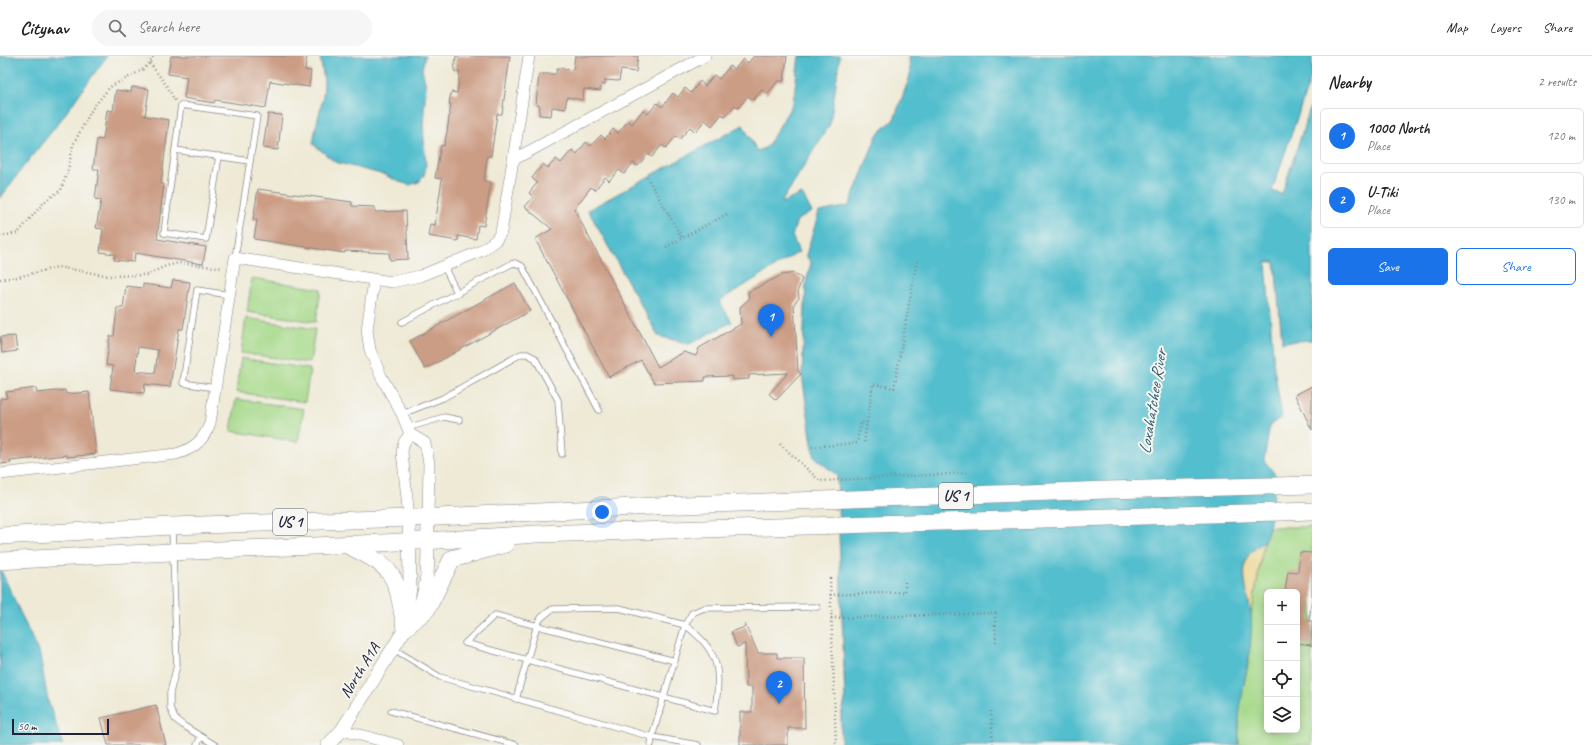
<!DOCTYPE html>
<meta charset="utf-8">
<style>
body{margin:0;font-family:Caveat,sans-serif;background:#f6f6f6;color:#222}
.controls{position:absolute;right:12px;bottom:12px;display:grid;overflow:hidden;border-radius:6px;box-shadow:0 2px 10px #0003}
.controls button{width:36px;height:36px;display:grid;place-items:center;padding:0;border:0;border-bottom:1px solid #e0e0e0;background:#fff;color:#222;font:20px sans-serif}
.scale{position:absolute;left:12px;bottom:10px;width:97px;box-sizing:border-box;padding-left:4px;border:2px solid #22223b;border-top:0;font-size:11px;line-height:14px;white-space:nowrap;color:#22223b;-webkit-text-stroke:3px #f6f6f2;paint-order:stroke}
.you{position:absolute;left:602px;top:456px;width:14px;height:14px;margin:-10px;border:3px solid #fff;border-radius:50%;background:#1a73e8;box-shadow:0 0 0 6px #1a73e833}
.badge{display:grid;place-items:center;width:26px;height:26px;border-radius:50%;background:#1a73e8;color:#fff;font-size:13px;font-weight:700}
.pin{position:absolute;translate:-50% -33px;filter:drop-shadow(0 1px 2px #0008)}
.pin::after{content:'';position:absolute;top:21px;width:14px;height:12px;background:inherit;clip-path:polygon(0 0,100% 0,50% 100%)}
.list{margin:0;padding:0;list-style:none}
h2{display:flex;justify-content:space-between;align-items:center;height:52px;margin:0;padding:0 16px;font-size:17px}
h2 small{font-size:13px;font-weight:400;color:#767676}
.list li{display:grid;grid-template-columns:26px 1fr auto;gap:12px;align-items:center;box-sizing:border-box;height:56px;margin:0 8px 8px;padding:0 8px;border:1px solid #e0e0e0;border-radius:6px}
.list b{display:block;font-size:15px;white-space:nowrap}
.list p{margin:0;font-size:13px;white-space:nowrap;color:#767676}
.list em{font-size:13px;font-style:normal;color:#767676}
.actions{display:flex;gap:8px;padding:12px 16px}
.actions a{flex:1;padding:9px 0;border:1px solid #1a73e8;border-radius:6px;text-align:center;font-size:14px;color:#1a73e8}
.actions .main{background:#1a73e8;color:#fff}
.icon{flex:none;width:22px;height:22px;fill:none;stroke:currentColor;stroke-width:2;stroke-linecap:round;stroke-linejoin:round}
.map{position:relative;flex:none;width:1312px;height:689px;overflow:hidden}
header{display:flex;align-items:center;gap:24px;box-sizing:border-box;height:56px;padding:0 20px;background:#fff;border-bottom:1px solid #e0e0e0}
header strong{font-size:19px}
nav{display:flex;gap:22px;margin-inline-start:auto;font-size:14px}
.search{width:280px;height:36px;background:#f6f6f6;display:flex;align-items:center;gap:10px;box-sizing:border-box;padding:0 14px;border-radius:22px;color:#767676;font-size:15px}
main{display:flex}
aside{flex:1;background:#fff}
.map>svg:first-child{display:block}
</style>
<header>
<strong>Citynav</strong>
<div class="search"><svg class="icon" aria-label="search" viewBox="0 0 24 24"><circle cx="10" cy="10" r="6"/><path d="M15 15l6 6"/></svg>Search here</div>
<nav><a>Map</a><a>Layers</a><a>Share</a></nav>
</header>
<main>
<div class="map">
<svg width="1312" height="689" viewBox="0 0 1312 689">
<rect width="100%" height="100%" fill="#f6f6f2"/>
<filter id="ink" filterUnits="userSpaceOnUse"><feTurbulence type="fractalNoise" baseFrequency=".025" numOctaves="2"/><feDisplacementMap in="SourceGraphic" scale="8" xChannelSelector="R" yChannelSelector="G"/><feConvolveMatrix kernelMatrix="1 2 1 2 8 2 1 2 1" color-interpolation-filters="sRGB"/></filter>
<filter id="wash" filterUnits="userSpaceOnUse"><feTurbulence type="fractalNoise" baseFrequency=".012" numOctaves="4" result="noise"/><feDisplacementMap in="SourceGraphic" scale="16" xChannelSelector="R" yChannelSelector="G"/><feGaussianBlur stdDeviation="0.9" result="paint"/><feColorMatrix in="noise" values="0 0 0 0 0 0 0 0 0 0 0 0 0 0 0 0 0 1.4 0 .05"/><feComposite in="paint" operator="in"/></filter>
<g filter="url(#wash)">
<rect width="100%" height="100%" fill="#efead6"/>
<g fill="#a6d989" stroke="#647e62" fill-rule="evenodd">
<polygon points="252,222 321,233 316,266 247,256"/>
<polygon points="246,262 315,273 310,307 241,297"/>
<polygon points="241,302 310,313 305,346 236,336"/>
<polygon points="236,343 304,353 298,386 231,375"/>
<path d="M1268,471H1312V689H1239V649L1249,604L1251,560L1264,485ZM1267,536H1297V674H1267Z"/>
</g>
<path fill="#eeda9e" stroke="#887e6c" d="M1264,485L1251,560C1249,539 1238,513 1251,494C1254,490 1260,487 1264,485Z"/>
<g fill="#52becd" stroke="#3a7084">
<polygon points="0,0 107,0 57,69 23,111 0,143"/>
<path d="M320,0H425L422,13L426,30L423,69L426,111L424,119L419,126L409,129L397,125L385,119L335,106L313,88C315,68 325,43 324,25C323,17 321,8 320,0Z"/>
<polygon points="799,0 840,0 830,68 781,147 802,138 812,156 797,164 792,180 799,196 719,245 732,266 689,288 658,280 588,154 743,69 757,95 767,91 793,47"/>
<path d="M909,0H1312V18L1272,135L1282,138L1312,46V284L1282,286L1275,206H1266L1274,312L1282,361L1270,369L1264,404L1276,420C1273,440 1273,464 1265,483C1260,492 1248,493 1245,508C1241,525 1250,543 1251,559C1254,604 1235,645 1239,689H841V659L845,645L837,419L814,401L802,319L806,226L811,207L806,199L819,156L849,150L877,79L894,63L910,20Z"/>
<polygon points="0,512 40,600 48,645 63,689 0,689"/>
</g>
<g id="blocks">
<g fill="#cc9d85" fill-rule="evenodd">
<polygon points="171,0 307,0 305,14 311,15 309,31 270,25 266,52 215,44 214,47 184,42 187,21 168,18"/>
<polygon points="456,0 510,0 502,58 497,58 491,100 487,100 484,125 491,126 484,170 478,169 476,183 458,180 458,185 428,180 430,168 435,169 442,123 435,122 441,89 444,90 447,76 451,48 449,48 451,36 457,37 460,16 454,15"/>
<polygon points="575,0 638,0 636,16 621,14 619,25 605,24 605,29 601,28 600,35 584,33 583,44 567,41 565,53 552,51 551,60 539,59 540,50 536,49 539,18 556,18 557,12 573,14"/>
<polygon points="754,0 787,0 784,25 778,25 767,38 762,34 753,44 748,40 738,52 735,49 725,61 722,58 712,70 705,64 695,76 690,71 680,83 676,80 666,92 662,89 652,101 648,98 638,110 633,107 624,118 619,114 609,125 605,121 595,134 591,131 574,153 658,311 684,296 696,300 699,292 741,268 740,251 749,243 748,236 782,219 794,217 802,223 798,234 799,242 794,248 798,315 801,318 776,344 769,338 788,317 749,319 749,323 733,324 733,320 705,321 705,325 654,327 641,304 609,321 535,183 552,173 525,151 533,141 529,137 537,127 532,122 543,108 548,112 556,103 561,107 572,94 577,98 586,86 591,90 601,79 605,83 613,73 618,77 628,65 632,68 643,54 648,58 657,47 662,51 673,37 678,41 685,32 691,37 700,25 705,30 714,19 719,23 730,10 734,14 743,3 748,7"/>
<polygon points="132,31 149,33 145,60 169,64 161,128 164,128 157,183 206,191 203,208 135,197 134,206 114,204 115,198 100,196 103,173 96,172 101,144 95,143 99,113 93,113 97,83 103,84 107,54 113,55 116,34 131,36"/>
<polygon points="268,58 282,59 278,94 263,92"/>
<polygon points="258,133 352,146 352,150 375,151 375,156 406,155 408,203 390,204 389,197 345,195 345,197 254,183 257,164 253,164"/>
<path d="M173,224L190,226L183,273H179L170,331L145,328L144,337L110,333L113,310L106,309L110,280H114L117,252H123L126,230L143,232V228L171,232ZM138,291L158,294L155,317L135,315Z"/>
<polygon points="515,227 530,255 425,313 410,285"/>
<polygon points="15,280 17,295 2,297 0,281"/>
<polygon points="1312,330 1312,374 1295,339"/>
<polygon points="36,332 37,337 65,334 66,338 89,336 96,398 67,401 67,399 10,405 11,407 0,408 0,343 7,342 6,336"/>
<polygon points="1300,496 1312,497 1312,542 1309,565 1312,565 1311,589 1297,587 1297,536 1285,536 1288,515 1298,516"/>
<polygon points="745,568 758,597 777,597 777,602 804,602 805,672 788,672 788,689 740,689 740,656 752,656 752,631 746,631 745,588 737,591 731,576 745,571"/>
<polygon points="156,649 166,689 108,689 101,662"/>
</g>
</g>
</g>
<g filter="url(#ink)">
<use href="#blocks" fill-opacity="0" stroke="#888688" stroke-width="1"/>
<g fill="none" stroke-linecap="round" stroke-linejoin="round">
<defs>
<g id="service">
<polyline points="175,94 250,105"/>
<polyline points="219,100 206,183 164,177 181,49 257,60 235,202"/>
<polyline points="444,211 458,238"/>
<polyline points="402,266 511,208 515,207 522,210 599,354"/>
<polyline points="215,332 183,327 197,234 230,239"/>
<polyline points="402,358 443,342 521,298 527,298 535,302 558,344 562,398"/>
<polyline points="407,372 444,361 459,364"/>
<polyline points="172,473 177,609 170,637 170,652 175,663 184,670 215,689"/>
<polyline points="392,592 440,621 652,681 698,689"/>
<path d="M675,605L495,559L465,587L715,655C721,614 720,595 685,569L692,557L704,552L817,551"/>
<polyline points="516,643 537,569 541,562 552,553 619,552 685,569 652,681 651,689"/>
<polyline points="391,655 516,689"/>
<polyline points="197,689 201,681"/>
</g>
<g id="minor">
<polyline points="513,104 529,0"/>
<polyline points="374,224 367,274 370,294 381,320 402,358 410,378 425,387 429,407 428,461"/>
<path d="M0,418L176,398C194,393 204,384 210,367L235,202L392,226L420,220L481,195L496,184L501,176L513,104L705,0"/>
<polyline points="409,461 402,396 404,386 410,378"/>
<polyline points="342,674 398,689"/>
</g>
<g id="tertiary">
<polyline points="406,560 410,532 409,461"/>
<path d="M328,689L342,674L420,549C431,522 427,490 428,461"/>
</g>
<g id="primary">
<polyline points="0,480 172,470 439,461 654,450 1107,434 1312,429"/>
<path d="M349,490C397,512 397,522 405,572"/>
<path d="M0,505C179,493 358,491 536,478L1312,455"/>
<polyline points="405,572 427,553 452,503 505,488"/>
</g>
</defs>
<use href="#service" stroke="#888688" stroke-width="7"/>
<use href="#minor" stroke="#888688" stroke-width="12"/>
<use href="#tertiary" stroke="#888688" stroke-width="14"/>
<use href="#primary" stroke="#888688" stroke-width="18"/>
<g stroke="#888688" stroke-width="2.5" stroke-dasharray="1 3" stroke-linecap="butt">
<polyline points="150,7 168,32 175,45"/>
<polyline points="647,121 682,182"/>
<polyline points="0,180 18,177 44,146 61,134 68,114 73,89 92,53 110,31 144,13 150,7 153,0"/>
<polyline points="666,191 727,158"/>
<polyline points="0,223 18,221 58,211 110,220 146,219 166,210 179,207 223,212"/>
<polyline points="864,386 873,328 894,332 917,204"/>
<polyline points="780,388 820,425 968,417"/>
<polyline points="812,391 857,387 861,366 867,367"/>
<polyline points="830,522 836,689"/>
<polyline points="830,539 905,536 905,524"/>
<polyline points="831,562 995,557 996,588"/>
<polyline points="1311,589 1312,592"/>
<polyline points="991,655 993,689"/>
</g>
<use href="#service" stroke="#fff" stroke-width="5.5"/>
<use href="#minor" stroke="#fff" stroke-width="11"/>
<use href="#tertiary" stroke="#fff" stroke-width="13"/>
<use href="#primary" stroke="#fff" stroke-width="17"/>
</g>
</g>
<g text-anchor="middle" stroke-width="4" stroke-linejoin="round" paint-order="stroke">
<g fill="#f6f6f2" stroke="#626272" stroke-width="1">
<rect x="939" y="427" width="34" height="26" rx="3"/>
<rect x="273" y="453" width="34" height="26" rx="3"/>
</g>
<g font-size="15" font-weight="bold" fill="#22223b">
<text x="956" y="445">US 1</text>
<text x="290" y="471">US 1</text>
</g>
<g font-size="16" fill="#22223b" stroke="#f6f6f2">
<text transform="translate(359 614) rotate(-58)" y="6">North A1A</text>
</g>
<g font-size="17" font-style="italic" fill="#33596e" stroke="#f6f6f2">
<text transform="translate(1152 346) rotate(-81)" y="6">Loxahatchee River</text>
</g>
</g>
</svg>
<div class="controls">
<button>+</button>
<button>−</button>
<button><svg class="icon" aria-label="locate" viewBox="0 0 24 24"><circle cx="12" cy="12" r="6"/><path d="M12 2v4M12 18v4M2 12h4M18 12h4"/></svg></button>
<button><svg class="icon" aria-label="layers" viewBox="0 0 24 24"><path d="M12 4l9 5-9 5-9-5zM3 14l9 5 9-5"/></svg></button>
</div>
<div class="scale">50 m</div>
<div class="you"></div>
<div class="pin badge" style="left:771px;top:281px">1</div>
<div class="pin badge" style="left:779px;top:648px">2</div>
</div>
<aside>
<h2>Nearby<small>2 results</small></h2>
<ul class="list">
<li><span class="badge">1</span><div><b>1000 North</b><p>Place</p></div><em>120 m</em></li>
<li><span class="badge">2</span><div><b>U-Tiki</b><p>Place</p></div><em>130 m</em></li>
</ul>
<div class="actions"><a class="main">Save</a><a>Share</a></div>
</aside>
</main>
